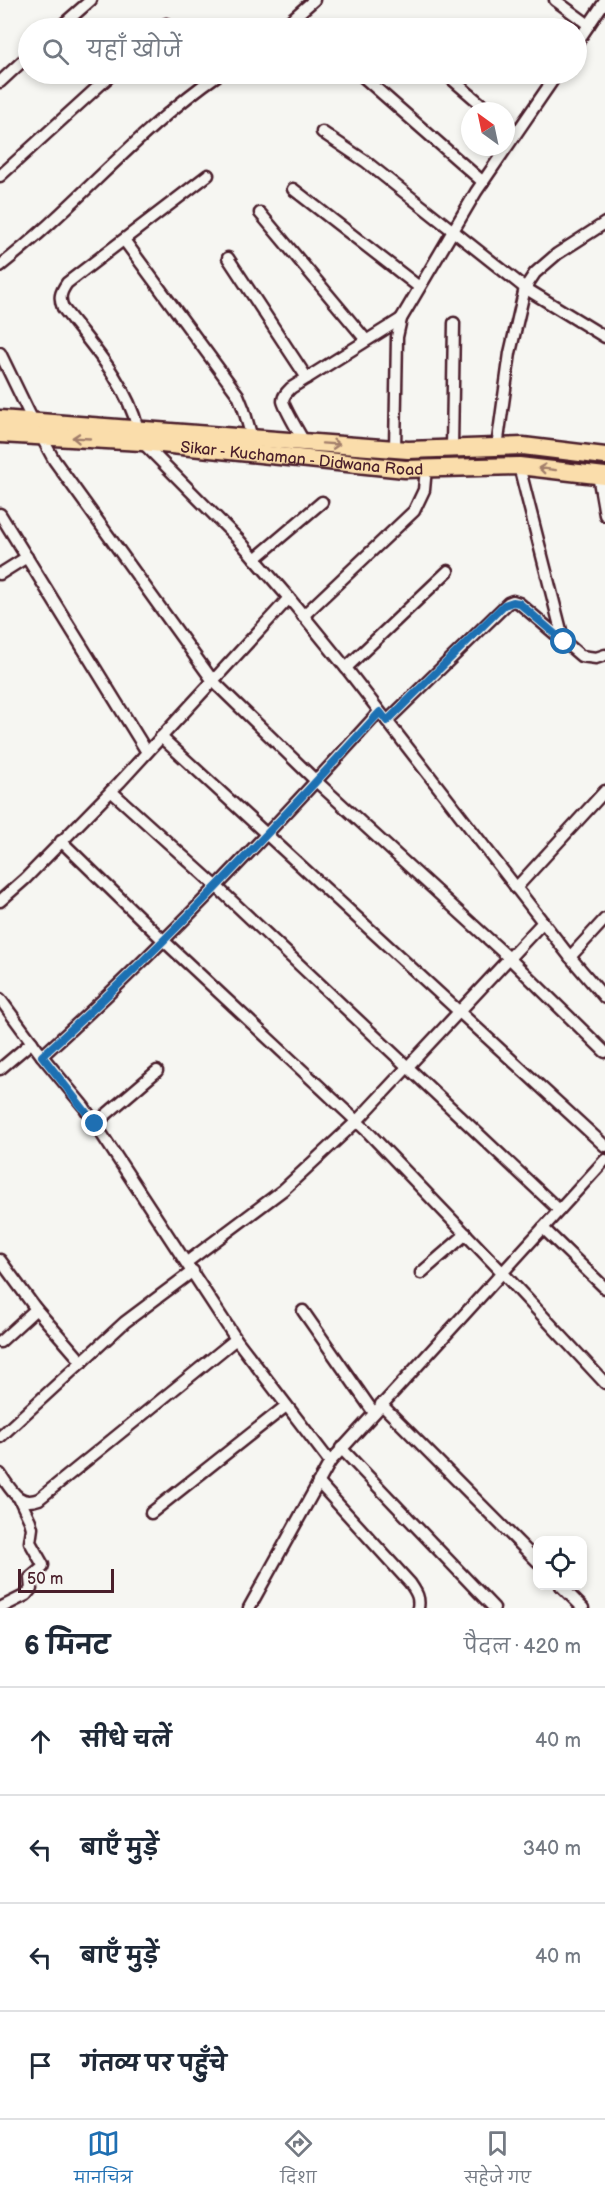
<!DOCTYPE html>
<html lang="hi">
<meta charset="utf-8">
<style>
body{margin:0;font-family:"Balsamiq Sans","Playpen Sans Deva",sans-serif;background:#f6f6f7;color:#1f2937}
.controls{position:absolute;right:18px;bottom:18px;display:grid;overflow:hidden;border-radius:12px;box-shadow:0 3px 9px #0003}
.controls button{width:54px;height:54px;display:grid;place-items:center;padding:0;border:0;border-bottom:2px solid #e0e1e3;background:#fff;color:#1f2937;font:30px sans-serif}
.compass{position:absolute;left:461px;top:102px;width:54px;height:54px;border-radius:50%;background:#fff;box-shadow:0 3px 9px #0003;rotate:327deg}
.scale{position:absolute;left:18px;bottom:15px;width:96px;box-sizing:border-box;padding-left:6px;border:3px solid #4a1f2b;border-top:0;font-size:16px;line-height:21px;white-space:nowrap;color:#4a1f2b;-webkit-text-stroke:4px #f6f6f2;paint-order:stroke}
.stop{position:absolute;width:18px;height:18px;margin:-14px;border:4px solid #1f6fb2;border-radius:50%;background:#fff}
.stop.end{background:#1f6fb2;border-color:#fff;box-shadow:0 2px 6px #0008}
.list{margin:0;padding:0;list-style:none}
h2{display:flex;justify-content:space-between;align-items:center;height:78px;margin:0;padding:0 24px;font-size:26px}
h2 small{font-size:20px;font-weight:400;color:#747a83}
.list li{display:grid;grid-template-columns:39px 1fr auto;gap:18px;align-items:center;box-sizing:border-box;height:108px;padding:0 24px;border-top:2px solid #e0e1e3}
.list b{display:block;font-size:22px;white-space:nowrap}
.list em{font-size:20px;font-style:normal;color:#747a83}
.icon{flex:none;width:33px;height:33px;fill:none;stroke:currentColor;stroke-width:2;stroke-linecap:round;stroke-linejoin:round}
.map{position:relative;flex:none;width:605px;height:1608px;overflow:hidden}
.search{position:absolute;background:#fff;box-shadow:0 3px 9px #0003;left:18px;right:18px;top:18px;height:66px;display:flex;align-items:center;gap:15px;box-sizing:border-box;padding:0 21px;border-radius:33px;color:#747a83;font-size:22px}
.sheet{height:510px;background:#fff}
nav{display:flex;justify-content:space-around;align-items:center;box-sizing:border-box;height:84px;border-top:2px solid #e0e1e3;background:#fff;font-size:16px;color:#747a83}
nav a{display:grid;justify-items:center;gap:3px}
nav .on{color:#1f6fb2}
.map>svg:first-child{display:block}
</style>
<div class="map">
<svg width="605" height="1608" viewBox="0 0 605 1608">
<rect width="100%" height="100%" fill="#f6f6f2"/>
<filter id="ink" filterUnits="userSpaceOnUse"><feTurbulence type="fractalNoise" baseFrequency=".0167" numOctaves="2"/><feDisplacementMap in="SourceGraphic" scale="12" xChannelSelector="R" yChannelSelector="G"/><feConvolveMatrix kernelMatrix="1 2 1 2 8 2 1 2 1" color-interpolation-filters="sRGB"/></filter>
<g filter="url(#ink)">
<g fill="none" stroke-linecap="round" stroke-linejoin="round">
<defs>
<g id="street">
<polyline points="555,0 589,25"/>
<polyline points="59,28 91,0"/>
<polyline points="161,28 166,24"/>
<polyline points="282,28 314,0"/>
<polyline points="576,44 605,1"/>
<polyline points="360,74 483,182"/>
<polyline points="446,74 489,111"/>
<polyline points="0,82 28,56"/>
<polyline points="506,127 515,135"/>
<polyline points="322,132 365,161 525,288 605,337"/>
<polyline points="0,176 112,74"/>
<polyline points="293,189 419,287"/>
<polyline points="260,213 366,340"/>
<polyline points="124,240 238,395 244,410 252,438"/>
<polyline points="228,258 307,378"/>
<path d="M0,266C77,206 139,129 219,74"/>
<polyline points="0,353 33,421"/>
<path d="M138,429C126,382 92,346 63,308C59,298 60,293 67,283L208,175"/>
<polyline points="41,436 54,460 213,681 316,781 508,957 605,1052"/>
<path d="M304,442C300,434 284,408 283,401C283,396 287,392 291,388L401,319"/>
<polyline points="143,443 238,539 289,598 346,668 570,957 605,998"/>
<polyline points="497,447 510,353 525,288 535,273 557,254 605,223"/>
<polyline points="452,448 454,323"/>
<polyline points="395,449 397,337 401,319 476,192 557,74"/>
<polyline points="519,466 564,642"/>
<polyline points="598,475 605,515"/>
<polyline points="0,514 147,752"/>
<polyline points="255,559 322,502"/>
<polyline points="0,574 27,557"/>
<polyline points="303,616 414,511 424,490 426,468"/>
<polyline points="346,668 448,571"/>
<polyline points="387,721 508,603 513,601 519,603 581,656 596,658 605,655"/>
<polyline points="161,737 605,1146"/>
<polyline points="111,791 216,886 559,1210"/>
<polyline points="61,841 164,941 366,1130 502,1272 605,1383"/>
<polyline points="516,888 605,791"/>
<polyline points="0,901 25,879 120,782 289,598"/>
<polyline points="570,957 605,919"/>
<polyline points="0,999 42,1056 84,1107 236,1339 330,1462"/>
<path d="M42,1056C162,948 271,831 379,712"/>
<polyline points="0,1069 32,1042"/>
<polyline points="95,1124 157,1071"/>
<polyline points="543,1228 605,1288"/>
<polyline points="0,1260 36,1309 82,1362"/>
<polyline points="187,1262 283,1190 357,1121 543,922"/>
<polyline points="421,1273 466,1234"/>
<polyline points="303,1311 374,1413"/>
<polyline points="0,1342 36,1309"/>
<polyline points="381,1404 538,1562"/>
<polyline points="0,1437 125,1322 193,1271"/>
<polyline points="341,1448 494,1608"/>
<path d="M0,1474C11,1489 18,1507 39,1499L236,1339"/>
<path d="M318,1482L410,1583C416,1592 420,1597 418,1608"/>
<polyline points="151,1513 286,1406"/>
<polyline points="561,1586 583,1608"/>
<polyline points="0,1608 26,1595 31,1589 30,1578 42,1568 43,1565 30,1542 32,1528 30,1521 20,1500"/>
<polyline points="249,1608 330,1462 605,1160"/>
</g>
<g id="primary">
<polyline points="0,419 408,450 523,446 605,456"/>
<path id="s1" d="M0,434L142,442L405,469L519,466L605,476"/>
</g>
</defs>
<use href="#street" stroke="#4a1f2b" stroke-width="15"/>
<use href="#primary" stroke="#4a1f2b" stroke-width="21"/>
<use href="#street" stroke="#f6f6f2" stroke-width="10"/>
<use href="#primary" stroke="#faddab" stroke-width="16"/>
</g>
<defs><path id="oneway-shaft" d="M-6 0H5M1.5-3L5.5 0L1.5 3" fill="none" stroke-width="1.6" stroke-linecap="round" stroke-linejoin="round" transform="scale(1.5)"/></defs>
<g stroke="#a27e6b">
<use href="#oneway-shaft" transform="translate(81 438) rotate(-177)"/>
<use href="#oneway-shaft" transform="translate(331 444) rotate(4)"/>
<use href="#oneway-shaft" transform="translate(547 469) rotate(-173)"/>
</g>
</g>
<g fill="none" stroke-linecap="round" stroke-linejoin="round" filter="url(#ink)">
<path stroke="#1f6fb2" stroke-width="8" d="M95,1124L42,1056C162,948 271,831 380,712L387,721L504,605L513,602L519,603L564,642"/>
</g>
<g text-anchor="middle" stroke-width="6" stroke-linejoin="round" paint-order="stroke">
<g font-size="16" fill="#4a1f2b" stroke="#f6f6f2">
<text dy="6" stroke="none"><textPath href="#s1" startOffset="303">Sikar - Kuchaman - Didwana Road</textPath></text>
</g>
</g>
</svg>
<div class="controls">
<button><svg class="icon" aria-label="locate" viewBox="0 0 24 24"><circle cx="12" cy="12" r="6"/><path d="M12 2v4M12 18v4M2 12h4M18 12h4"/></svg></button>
</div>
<svg class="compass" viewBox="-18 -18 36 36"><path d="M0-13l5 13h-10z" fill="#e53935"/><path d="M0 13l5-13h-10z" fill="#747a83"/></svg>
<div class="scale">50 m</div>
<div class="stop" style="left:564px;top:642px"></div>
<div class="stop end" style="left:95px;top:1124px"></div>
<div class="search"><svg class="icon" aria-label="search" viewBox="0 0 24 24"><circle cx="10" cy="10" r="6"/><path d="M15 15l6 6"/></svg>यहाँ खोजें</div>
</div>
<section class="sheet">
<h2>6 मिनट<small>पैदल · 420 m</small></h2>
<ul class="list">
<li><svg class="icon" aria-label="ahead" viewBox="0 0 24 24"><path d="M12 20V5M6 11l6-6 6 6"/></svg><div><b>सीधे चलें</b></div><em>40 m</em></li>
<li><svg class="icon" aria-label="left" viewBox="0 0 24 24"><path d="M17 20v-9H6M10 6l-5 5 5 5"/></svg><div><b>बाएँ मुड़ें</b></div><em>340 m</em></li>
<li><svg class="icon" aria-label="left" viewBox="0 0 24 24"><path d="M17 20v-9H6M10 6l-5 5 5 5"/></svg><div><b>बाएँ मुड़ें</b></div><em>40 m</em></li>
<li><svg class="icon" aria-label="arrive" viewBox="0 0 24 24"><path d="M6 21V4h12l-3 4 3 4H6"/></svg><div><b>गंतव्य पर पहुँचे</b></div></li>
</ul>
</section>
<nav>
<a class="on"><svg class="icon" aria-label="map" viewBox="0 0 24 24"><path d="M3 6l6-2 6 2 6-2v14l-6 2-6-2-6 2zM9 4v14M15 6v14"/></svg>मानचित्र</a>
<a><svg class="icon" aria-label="directions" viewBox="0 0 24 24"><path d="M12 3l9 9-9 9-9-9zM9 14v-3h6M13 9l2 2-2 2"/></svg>दिशा</a>
<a><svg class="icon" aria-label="saved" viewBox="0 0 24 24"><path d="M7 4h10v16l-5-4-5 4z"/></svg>सहेजे गए</a>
</nav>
